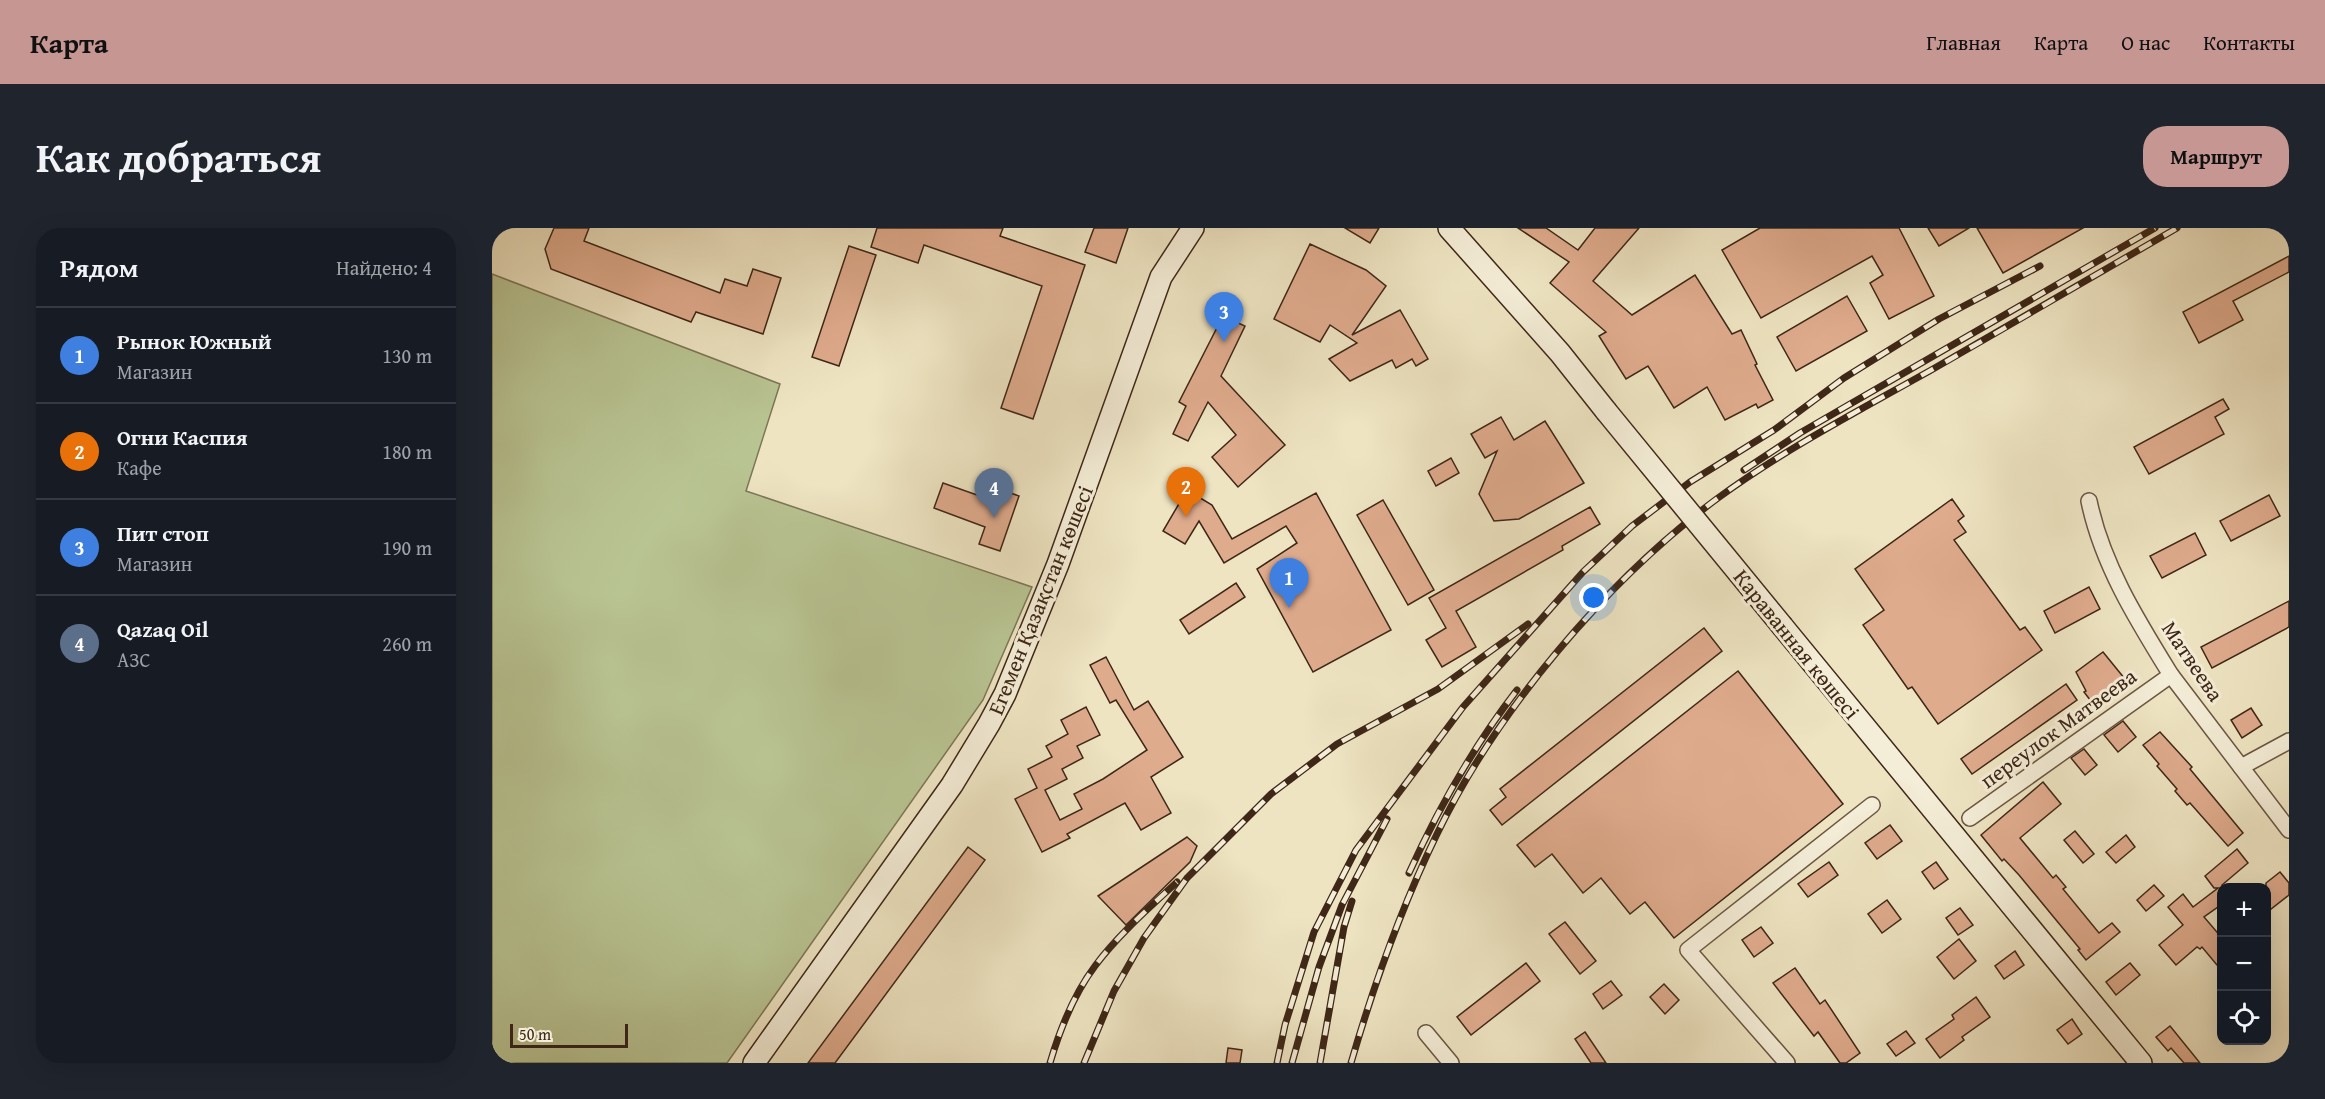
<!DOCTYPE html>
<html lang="ru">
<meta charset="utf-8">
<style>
body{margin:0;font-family:"Gentium Book Plus",serif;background:#20242c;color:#f1f3f6}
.controls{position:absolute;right:18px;bottom:18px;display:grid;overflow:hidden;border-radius:12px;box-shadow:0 6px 24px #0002}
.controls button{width:54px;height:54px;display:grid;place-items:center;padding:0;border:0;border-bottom:2px solid #363941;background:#171b24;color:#f1f3f6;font:30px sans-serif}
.scale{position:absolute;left:18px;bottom:15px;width:118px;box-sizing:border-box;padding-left:6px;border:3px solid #3e2717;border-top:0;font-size:16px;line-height:21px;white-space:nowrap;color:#3e2717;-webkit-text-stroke:4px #f4edd7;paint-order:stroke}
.you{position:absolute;left:1102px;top:370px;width:21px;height:21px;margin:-15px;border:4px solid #fff;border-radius:50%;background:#1a73e8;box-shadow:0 0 0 9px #1a73e833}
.badge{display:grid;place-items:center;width:39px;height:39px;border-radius:50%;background:#c59692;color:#fff;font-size:20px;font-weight:700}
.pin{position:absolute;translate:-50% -50px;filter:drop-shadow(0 2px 3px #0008)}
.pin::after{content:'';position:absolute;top:32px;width:21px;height:18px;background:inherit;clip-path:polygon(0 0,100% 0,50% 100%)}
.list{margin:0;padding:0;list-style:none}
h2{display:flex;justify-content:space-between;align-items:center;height:78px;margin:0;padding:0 24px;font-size:26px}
h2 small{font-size:20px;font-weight:400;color:#9ea1a6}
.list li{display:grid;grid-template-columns:39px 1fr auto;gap:18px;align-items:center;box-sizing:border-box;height:96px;padding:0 24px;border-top:2px solid #363941}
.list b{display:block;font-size:22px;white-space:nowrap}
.list p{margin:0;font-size:20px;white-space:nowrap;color:#9ea1a6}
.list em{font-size:20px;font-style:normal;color:#9ea1a6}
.icon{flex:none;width:33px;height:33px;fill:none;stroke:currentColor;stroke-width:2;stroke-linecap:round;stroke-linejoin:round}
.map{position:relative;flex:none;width:1797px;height:835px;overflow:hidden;border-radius:24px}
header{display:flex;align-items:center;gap:36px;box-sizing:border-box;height:84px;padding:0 30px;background:#c59692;color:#111}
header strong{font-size:28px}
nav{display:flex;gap:33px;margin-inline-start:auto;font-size:21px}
.intro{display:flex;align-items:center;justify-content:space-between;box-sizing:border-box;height:144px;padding:0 36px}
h1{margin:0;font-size:42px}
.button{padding:15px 27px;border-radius:24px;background:#c59692;color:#111;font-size:21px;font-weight:700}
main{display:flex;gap:36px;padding:0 36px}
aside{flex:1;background:#171b24;border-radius:24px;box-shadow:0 6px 24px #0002}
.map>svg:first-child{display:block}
</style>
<header>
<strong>Карта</strong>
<nav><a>Главная</a><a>Карта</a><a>О нас</a><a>Контакты</a></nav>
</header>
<div class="intro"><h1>Как добраться</h1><a class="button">Маршрут</a></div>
<main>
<aside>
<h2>Рядом<small>Найдено: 4</small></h2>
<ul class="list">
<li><span class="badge" style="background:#3f7fe0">1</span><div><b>Рынок Южный</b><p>Магазин</p></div><em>130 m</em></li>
<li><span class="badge" style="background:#e8710a">2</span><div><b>Огни Каспия</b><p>Кафе</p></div><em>180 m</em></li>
<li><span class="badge" style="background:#3f7fe0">3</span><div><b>Пит стоп</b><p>Магазин</p></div><em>190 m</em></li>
<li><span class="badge" style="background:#5c6f8a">4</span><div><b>Qazaq Oil</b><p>АЗС</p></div><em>260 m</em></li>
</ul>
</aside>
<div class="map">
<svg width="1797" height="835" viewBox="0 0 1797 835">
<rect width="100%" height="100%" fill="#eee4c2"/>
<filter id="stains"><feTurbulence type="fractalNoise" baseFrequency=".00333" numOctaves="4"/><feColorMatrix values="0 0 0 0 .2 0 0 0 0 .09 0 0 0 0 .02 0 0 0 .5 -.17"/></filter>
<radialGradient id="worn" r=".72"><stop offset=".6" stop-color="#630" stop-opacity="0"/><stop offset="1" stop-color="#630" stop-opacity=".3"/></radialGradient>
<polygon fill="#b9c493" stroke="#7c7655" stroke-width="1.5" points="0,46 288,156 254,263 540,359 491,472 235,835 0,835"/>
<g fill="#dfab8d" stroke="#3e2717" stroke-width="1.5">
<polygon points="62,0 97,0 92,13 228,65 233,51 255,58 261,41 289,50 271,106 204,84 199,94 59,41 53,21"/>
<polygon points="385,0 511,0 508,8 593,37 541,191 509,180 550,58 432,17 426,35 379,19"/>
<polygon points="602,0 636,0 624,35 593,24"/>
<polygon points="853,0 887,0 878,15"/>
<polygon points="1026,0 1054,0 1086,22 1103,0 1147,0 1101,53 1140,87 1203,47 1240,106 1249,102 1265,136 1263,137 1281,172 1266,180 1264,176 1233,192 1215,159 1182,180 1156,138 1134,151 1107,108 1114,104 1058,55 1077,34"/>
<polygon points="1268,0 1407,0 1442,68 1397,91 1378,55 1391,47 1380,28 1269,90 1230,22"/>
<polygon points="1436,0 1477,0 1447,18"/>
<polygon points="1485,0 1591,0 1511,45"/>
<polygon points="818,16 874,42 894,58 860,107 908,82 936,131 924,138 920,131 904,140 900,132 858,153 837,131 865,115 838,97 828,114 782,91"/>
<polygon points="357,18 384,27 347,138 320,129"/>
<polygon points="1797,28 1797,44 1741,73 1751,92 1707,115 1691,84"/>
<polygon points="1355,68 1375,103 1304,143 1285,109"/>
<polygon points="731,88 753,98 729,148 793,217 746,259 720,229 744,207 716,174 696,213 681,206 694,178 687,174"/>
<polygon points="1731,171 1737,181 1723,189 1732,206 1657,246 1642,219"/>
<polygon points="1009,189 1022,212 1053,193 1092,255 1027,291 1002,293 987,266 1005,223 993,230 979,206"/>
<polygon points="959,230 967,245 944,258 936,243"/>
<polygon points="451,255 502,273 507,261 527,268 508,323 487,316 493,299 442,280"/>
<polygon points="695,262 720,277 740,311 824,265 899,402 821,444 765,341 805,315 794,298 732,335 707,293 693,316 671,303"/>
<polygon points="1777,267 1788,288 1739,313 1728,293"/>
<polygon points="1460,271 1472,288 1466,293 1474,304 1462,312 1528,402 1533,399 1550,422 1446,496 1420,459 1416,461 1371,397 1392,382 1363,341"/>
<polygon points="891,272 942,362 916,377 865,287"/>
<polygon points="1098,279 1108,296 1070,318 1071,322 964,383 984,419 950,439 934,412 954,400 937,370"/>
<polygon points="1703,305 1714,327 1670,350 1658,328"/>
<polygon points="744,355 753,369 697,406 688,392"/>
<polygon points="1597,359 1608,381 1563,405 1552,383"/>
<polygon points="1797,373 1797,399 1720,440 1709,419"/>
<polygon points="1212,400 1230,423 1010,597 998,582 1014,569 1008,561"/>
<polygon points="1611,424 1637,456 1605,481 1592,464 1594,463 1584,444"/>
<polygon points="614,429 642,482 656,473 691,529 659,549 679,585 649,602 633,575 575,606 578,610 550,624 523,571 545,560 536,541 560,529 554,518 576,506 569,492 594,479 608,507 585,518 591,530 570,541 575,551 553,562 568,592 590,581 582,566 611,551 655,522 624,472 618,475 598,437"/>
<polygon points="1246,443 1351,576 1182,710 1153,674 1138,686 1109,650 1091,665 1060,626 1043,639 1025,617"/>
<polygon points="1574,456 1585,472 1480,546 1469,531"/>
<polygon points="1759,480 1770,497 1750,510 1739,492"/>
<polygon points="1631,493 1644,509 1626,524 1612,507"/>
<polygon points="1668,504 1700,539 1698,541 1751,605 1736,618 1698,575 1695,577 1683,563 1685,561 1665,538 1667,536 1651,517"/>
<polygon points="1592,521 1605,537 1593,547 1579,530"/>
<polygon points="1551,554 1569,576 1528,610 1561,650 1564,647 1574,659 1571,661 1607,705 1620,695 1628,704 1594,732 1586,722 1588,721 1527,647 1512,631 1510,633 1489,607"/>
<polygon points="1398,597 1410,613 1385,631 1373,615"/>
<polygon points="1583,603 1602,626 1591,635 1572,612"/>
<polygon points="1634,607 1643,619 1624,635 1614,624"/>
<polygon points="695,609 705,618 698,634 634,697 606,668"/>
<polygon points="476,619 493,632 343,835 316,835"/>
<polygon points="1745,621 1756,635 1730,657 1730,676 1712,689 1730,710 1730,743 1710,719 1708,721 1705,719 1684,737 1667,717 1691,697 1676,679 1691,666 1701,679 1726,660 1722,660 1713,648"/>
<polygon points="1337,634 1346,647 1316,669 1306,656"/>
<polygon points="1444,634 1456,651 1442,661 1430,644"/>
<polygon points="1788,644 1797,655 1797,667 1774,685 1774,655"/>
<polygon points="1662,657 1672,668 1654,683 1645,672"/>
<polygon points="1395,672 1409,691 1390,705 1376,686"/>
<polygon points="1468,680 1481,697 1466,707 1454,690"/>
<polygon points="1073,694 1104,733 1088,746 1057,706"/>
<polygon points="1269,699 1281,715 1262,729 1250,712"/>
<polygon points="1467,711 1484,733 1462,751 1445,729"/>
<polygon points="1523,723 1532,737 1512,751 1503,738"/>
<polygon points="1034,735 1048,753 979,807 965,789"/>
<polygon points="1638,735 1648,747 1624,767 1614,754"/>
<polygon points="1303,740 1328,776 1333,772 1368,825 1354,835 1348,835 1326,804 1322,808 1281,755"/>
<polygon points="1119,753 1130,767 1111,781 1101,766"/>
<polygon points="1172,756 1187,772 1173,786 1158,769"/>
<polygon points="1484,769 1498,789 1470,809 1472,812 1448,830 1434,811 1462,791 1460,787"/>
<polygon points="1580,791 1590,806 1576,816 1565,802"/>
<polygon points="1678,798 1708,835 1692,835 1679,820 1676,823 1664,809"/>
<polygon points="1414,803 1423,815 1404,828 1395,816"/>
<polygon points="1093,804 1114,835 1099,835 1083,811"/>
<polygon points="736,820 750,822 748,835 734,835"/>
</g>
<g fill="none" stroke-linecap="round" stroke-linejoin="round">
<defs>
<g id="street">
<path d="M1597,273C1610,336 1645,392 1679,447L1797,602"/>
<polyline points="1749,539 1797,513"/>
<polyline points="1478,590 1679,447"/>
<polyline points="934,805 959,835"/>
<polyline points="1295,835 1196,722 1380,577"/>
</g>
<g id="secondary">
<polyline points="957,0 1068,125 1114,183"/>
<polyline points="1291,399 1649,835"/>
<polyline points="262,835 460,557 497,496 513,466 566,336 669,49 701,0"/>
</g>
</defs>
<use href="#street" stroke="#6a5642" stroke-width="18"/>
<use href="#secondary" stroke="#3e2717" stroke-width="24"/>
<use href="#street" stroke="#f4edd7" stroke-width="15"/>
<use href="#secondary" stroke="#f4edd7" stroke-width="21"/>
<defs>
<g id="rail">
<polyline points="1252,242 1308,205 1663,0"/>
<path d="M917,645C947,579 981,519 1025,462"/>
<path d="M558,835C568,801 582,766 603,738C626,707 657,680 685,654"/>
<polyline points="592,835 622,763 652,710 695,650 779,566 845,516 946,461 1036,396"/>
<polyline points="785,835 793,797 822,704 864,622 971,479 1091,344 1140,298 1198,254 1282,202 1352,150 1447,91 1548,38"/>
<polyline points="800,835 827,739 850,677 895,591"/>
<polyline points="828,835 852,699 860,673"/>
<path d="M859,835C882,756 909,680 945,606C1004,483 1116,351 1226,270C1293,221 1368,182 1441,141C1522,95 1603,47 1685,0"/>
</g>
</defs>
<use href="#rail" stroke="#3e2717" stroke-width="7"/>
<use href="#rail" stroke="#f4edd7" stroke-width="4.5" stroke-dasharray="14" stroke-linecap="butt"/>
<defs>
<polyline id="secondary-bridge" points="1114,183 1291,399"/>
</defs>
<use href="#secondary-bridge" stroke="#3e2717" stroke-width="24" stroke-linecap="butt"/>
<use href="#secondary-bridge" stroke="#f4edd7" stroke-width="21"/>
</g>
<g text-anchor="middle" stroke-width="6" stroke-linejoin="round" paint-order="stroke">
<g font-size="22" fill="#3e2717" stroke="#f4edd7">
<text transform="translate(548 372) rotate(-68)" y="8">Егемен Қазақстан көшесі</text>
<text transform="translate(1305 416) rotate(51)" y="8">Караванная көшесі</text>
<text transform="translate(1701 433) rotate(56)" y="8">Матвеева</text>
<text transform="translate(1566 500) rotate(-36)" y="8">переулок Матвеева</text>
</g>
</g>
<rect width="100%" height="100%" filter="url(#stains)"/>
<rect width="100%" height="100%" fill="url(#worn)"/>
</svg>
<div class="controls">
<button>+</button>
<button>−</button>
<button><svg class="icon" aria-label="locate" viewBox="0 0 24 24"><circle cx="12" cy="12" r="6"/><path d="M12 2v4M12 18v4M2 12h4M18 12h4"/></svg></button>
</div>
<div class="scale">50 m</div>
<div class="you"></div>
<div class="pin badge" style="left:797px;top:380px;background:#3f7fe0">1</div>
<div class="pin badge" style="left:694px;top:289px;background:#e8710a">2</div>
<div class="pin badge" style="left:732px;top:114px;background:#3f7fe0">3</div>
<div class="pin badge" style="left:502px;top:290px;background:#5c6f8a">4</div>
</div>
</main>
